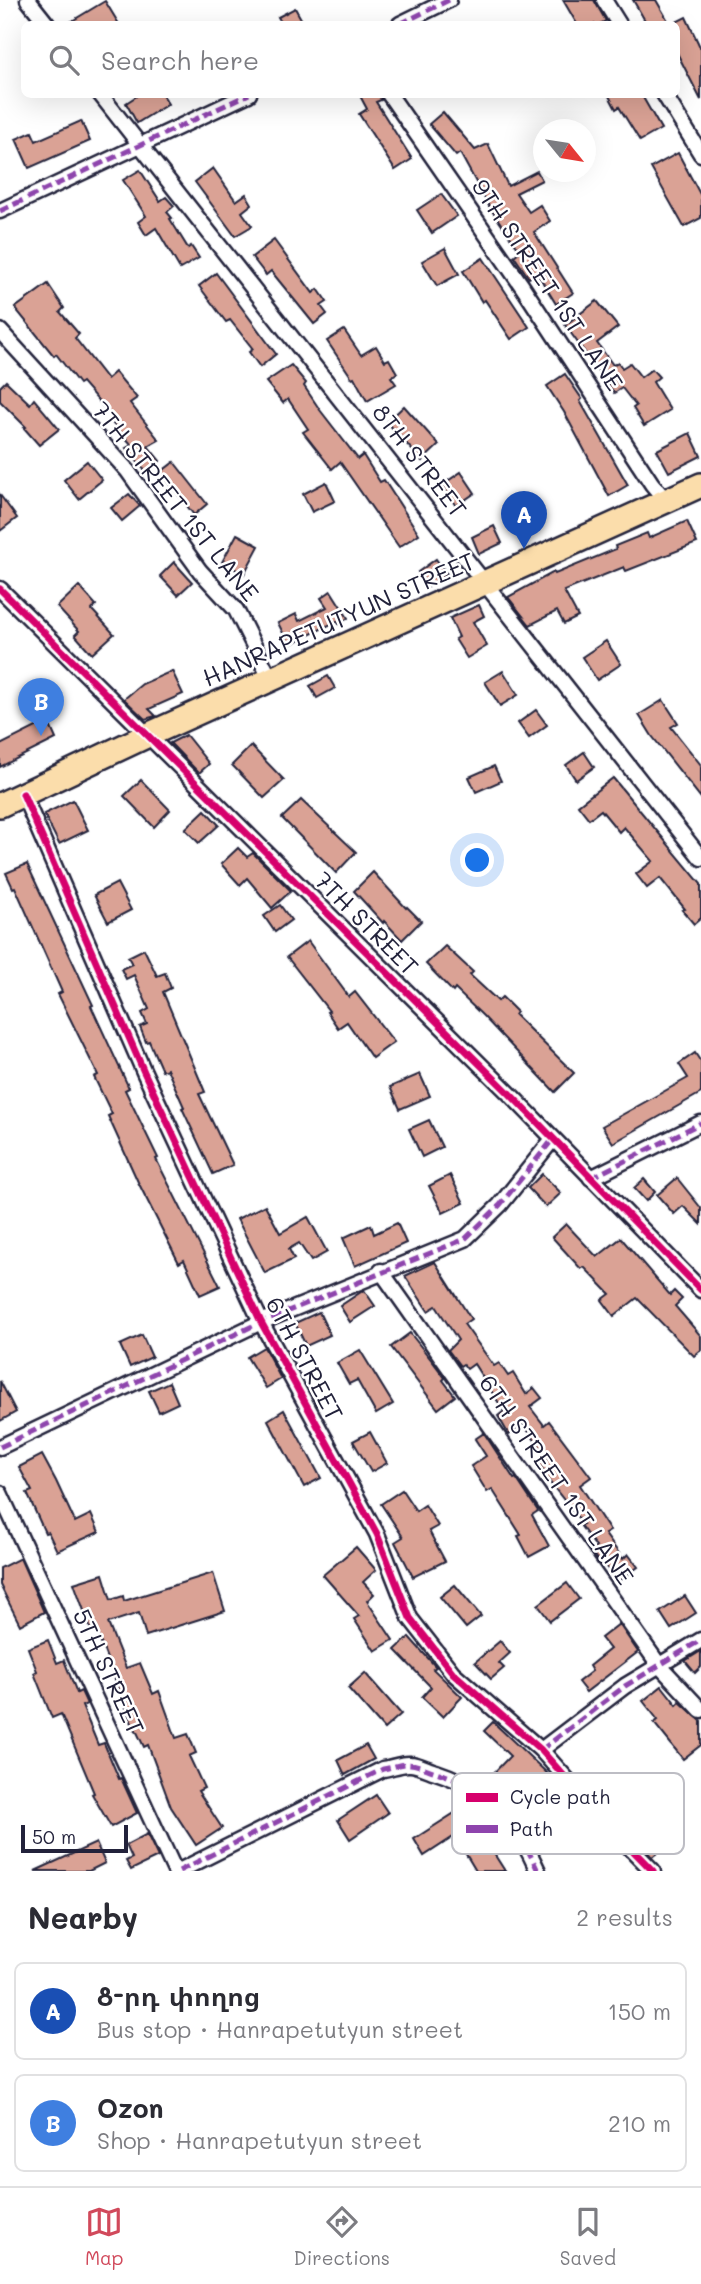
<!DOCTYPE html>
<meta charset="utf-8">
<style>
body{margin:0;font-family:Mali,"Noto Sans Armenian",sans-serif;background:#f7f7f7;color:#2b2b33}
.compass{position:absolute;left:533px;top:119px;width:63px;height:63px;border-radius:50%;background:#fff;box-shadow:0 7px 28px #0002;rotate:120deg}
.scale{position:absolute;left:21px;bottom:18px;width:107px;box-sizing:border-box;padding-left:7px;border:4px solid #22223b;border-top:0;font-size:19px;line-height:24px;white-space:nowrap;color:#22223b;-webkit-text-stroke:5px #fff;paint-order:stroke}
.you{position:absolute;left:478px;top:861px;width:24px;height:24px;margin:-18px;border:5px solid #fff;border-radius:50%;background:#1a73e8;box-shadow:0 0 0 10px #1a73e833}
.badge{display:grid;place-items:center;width:46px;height:46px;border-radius:50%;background:#d1495b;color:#fff;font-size:23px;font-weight:700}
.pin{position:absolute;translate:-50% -58px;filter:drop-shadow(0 2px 4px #0008)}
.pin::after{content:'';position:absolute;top:37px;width:24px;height:21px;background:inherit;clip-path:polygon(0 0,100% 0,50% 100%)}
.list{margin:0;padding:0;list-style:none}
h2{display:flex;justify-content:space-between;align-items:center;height:91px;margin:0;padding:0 28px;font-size:30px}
h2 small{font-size:23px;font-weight:400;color:#7c7c81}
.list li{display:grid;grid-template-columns:46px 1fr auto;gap:21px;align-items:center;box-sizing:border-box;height:98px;margin:0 14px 14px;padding:0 14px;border:2px solid #e1e1e2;border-radius:10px}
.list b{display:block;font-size:26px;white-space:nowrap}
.list p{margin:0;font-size:23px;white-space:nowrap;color:#7c7c81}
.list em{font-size:23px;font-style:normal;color:#7c7c81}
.icon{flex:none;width:38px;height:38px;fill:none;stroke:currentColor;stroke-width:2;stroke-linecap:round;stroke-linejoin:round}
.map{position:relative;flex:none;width:701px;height:1871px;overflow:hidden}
.search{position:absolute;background:#fff;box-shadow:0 7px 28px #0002;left:21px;right:21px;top:21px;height:77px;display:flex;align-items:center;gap:18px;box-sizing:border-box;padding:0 24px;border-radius:10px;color:#7c7c81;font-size:26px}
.sheet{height:315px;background:#fff}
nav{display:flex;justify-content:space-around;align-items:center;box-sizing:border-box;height:98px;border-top:2px solid #e1e1e2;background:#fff;font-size:19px;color:#7c7c81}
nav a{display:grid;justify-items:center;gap:4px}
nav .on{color:#d1495b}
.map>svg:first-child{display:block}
</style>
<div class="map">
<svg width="701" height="1871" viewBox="0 0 701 1871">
<rect width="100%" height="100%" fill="#fff"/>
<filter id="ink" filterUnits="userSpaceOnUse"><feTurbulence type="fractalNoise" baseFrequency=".0143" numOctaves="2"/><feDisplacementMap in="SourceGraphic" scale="14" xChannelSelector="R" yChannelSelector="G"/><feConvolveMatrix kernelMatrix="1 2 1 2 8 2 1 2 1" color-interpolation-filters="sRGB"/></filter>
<g filter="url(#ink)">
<g fill="#daa295" stroke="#22223b" stroke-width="2">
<polygon points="563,0 594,0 606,21 600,24 577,24"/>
<polygon points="633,0 656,0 670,24 647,24"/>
<polygon points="105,1 119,24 67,24"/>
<polygon points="295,8 304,24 282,24 278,17"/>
<polygon points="686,17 701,49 701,100 676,51 676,22"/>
<polygon points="140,94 162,94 168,104 137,123 126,103"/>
<polygon points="359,94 379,94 381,100 376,102 412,159 395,170 359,114 367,109"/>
<polygon points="608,94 641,94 661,129 640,141 619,107 616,109"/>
<polygon points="443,112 475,150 488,144 508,186 537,171 542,180 516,193 529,212 540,205 550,221 534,232 573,293 556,304 537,273 529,278 514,256 520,251 490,208 460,153 456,156 429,124"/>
<polygon points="81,121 90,141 29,168 16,139 32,132 36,141"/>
<polygon points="678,153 701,196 701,218 684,227 651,168"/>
<polygon points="213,168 236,201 246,194 252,204 242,212 252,226 235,236 195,182"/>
<polygon points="140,170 160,201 166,197 174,206 167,212 172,218 170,219 188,248 191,246 199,258 180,269 156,228 146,235 138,222 146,216 123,180"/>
<polygon points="441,194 457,216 432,233 417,210"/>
<polygon points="274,240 313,293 318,289 327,302 321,306 327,314 314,324 271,271 266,275 252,257"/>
<polygon points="445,248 459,274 437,286 422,261"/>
<polygon points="483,258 529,327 511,339 485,300 482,302 463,271"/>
<polygon points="216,273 276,354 260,367 249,352 253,349 230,320 226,322 199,286"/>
<polygon points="48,284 64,308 60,312 79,334 75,338 107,379 115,372 137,398 130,403 159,440 148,446 160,461 147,473 126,448 132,445 113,424 116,421 82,382 79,384 56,354 54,356 15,308"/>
<polygon points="597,301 618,327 597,343 613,365 618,362 622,368 630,363 641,377 652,369 659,377 653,382 670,410 644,426 633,408 636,406 622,388 614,393 565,325"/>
<polygon points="344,330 361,355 376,346 385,361 389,359 397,373 391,377 396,384 367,401 354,377 352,378 327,341"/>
<polygon points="291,365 306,383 304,386 320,410 358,459 363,455 380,482 384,480 419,534 399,547 340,462 332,469 303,432 308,429 288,399 283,403 266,382"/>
<polygon points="565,374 582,399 580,401 628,485 609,496 564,412 547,386"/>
<polygon points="6,381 30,404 34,399 59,429 39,445 24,428 26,427 0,401 0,387"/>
<polygon points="404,406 439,445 422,461 387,422"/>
<polygon points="690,433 701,456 669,472 657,450"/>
<polygon points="87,461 102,480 79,499 64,480"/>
<polygon points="174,462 207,504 194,515 161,472"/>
<polygon points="461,472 475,493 456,506 442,485"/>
<polygon points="326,482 335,501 312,512 303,494"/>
<polygon points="129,494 140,506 122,521 111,508"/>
<polygon points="0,495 17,518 0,531"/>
<polygon points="687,521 697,543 626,571 624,567 564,591 578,617 564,624 557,611 530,625 508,597 554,572 555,574 616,549 615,546 647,533 649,538"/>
<polygon points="494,526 502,543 479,554 472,537"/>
<polygon points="237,534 259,546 244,574 222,562"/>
<polygon points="436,559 447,574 428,587 418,572"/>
<polygon points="174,562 192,582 178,595 160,576"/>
<polygon points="79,586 96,605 92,610 114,634 92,654 75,635 79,631 57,607"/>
<polygon points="331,591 348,618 339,624 337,621 289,645 278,623 296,614 299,621 327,607 321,598"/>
<polygon points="479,605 484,616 473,622 487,646 467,658 455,639 459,637 450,618"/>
<polygon points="606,641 621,664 597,680 582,657"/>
<polygon points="172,671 183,694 149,709 156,716 145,719 124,699 142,684"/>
<polygon points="503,671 518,695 500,706 485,682"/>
<polygon points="328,676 335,688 317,698 310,686"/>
<polygon points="663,700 678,723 671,727 701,765 701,798 652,736 639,715"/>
<polygon points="536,710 547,725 529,738 518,723"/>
<polygon points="48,721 56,739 0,767 0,745"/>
<polygon points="186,735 209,764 199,773 170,743"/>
<polygon points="251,746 284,780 264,798 232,765"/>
<polygon points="584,752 594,767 576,780 566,765"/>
<polygon points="494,766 501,781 476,792 469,777"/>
<polygon points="613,778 701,884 701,918 694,924 682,910 685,909 660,878 647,888 636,874 653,861 624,827 619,832 601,810 589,819 578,805"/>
<polygon points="141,780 170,810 154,827 124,796"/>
<polygon points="73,800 88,830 59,844 44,814"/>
<polygon points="301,800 356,852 336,873 282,818"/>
<polygon points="205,810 219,825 199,843 185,829"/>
<polygon points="238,848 247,857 253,853 291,891 272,908 247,878 240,885 221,864"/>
<polygon points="27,864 93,1005 91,1006 129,1088 125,1090 158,1158 156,1159 220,1286 200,1295 184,1260 179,1263 138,1182 108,1116 112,1114 94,1077 98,1075 58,994 62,992 15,887 13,888 6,873"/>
<polygon points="373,872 406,908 407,907 421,921 402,940 384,921 383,923 354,891"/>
<polygon points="117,883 131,910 108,922 94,895"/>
<polygon points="280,905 291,920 275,932 264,916"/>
<polygon points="308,941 349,997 355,992 394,1042 372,1058 347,1022 338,1028 327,1012 329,1011 287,957"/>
<polygon points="445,946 473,972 470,975 498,1001 502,997 517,1012 515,1015 574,1073 555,1092 483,1016 455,989 453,992 426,964"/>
<polygon points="144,949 157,976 165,973 171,988 163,992 205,1092 199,1094 233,1165 213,1174 182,1108 184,1107 167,1069 162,1071 149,1041 146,1042 140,1027 147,1024 142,1013 149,1009 134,975 126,979 121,969 132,964 128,957"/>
<polygon points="695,1053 701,1062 701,1093 613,1143 602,1126 688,1078 679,1064"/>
<polygon points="420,1074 430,1096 400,1109 390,1087"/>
<polygon points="429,1120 442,1147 422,1157 409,1129"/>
<polygon points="542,1174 561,1193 546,1207 528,1188"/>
<polygon points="450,1175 464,1203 443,1213 429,1186"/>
<polygon points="677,1178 701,1208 701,1224 683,1206 674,1214 657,1195"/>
<polygon points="644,1179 655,1192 646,1201 634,1188"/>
<polygon points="265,1205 280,1233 308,1217 327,1252 311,1261 299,1243 289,1249 294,1259 265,1273 237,1219"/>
<polygon points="397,1223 406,1243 355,1266 343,1238 371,1225 374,1234"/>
<polygon points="566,1224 597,1257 621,1238 670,1295 674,1291 682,1299 675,1306 701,1336 701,1350 694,1356 637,1298 614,1316 602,1300 610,1294 584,1267 581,1269 552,1237"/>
<polygon points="435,1262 471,1319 464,1324 494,1366 499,1363 508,1376 513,1373 526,1394 534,1388 542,1398 530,1407 544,1425 549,1421 591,1477 580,1485 610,1531 605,1534 623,1559 628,1554 638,1567 617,1582 603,1562 600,1564 591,1551 596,1547 580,1525 583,1524 544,1475 546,1474 539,1464 548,1458 523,1424 509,1435 498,1416 504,1411 474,1364 467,1369 463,1364 460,1366 448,1350 458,1340 436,1306 428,1311 405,1276"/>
<polygon points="364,1290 375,1306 350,1322 340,1306"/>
<polygon points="319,1312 330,1335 306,1346 295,1323"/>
<polygon points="410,1333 433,1362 445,1378 443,1380 455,1396 438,1409 391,1347"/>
<polygon points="142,1335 152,1357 130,1367 120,1345"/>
<polygon points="264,1347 281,1379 266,1388 247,1357"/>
<polygon points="360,1350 393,1404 376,1414 357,1380 349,1384 337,1363"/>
<polygon points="0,1381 16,1412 0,1421"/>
<polygon points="169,1382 178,1403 159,1412 149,1391"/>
<polygon points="284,1410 321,1478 304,1487 268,1420"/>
<polygon points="370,1432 387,1463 371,1472 353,1441"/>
<polygon points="484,1433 514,1479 516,1478 538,1511 532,1515 549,1546 529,1557 518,1536 521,1535 492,1489 487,1492 471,1466 486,1456 475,1439"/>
<polygon points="42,1455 56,1481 75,1522 91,1514 99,1532 57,1551 48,1532 45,1533 27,1493 32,1491 19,1467"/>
<polygon points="402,1490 416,1511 425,1505 438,1526 429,1531 445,1561 413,1577 395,1542 403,1537 381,1504"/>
<polygon points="356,1547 376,1570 363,1582 374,1594 367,1601 393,1640 375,1651 354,1619 359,1616 323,1575"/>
<polygon points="20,1558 44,1612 20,1625 0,1585 0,1568"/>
<polygon points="213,1573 225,1611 146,1636 139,1613 108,1623 126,1668 140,1663 153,1694 159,1691 176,1738 188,1734 196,1753 189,1756 204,1788 198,1791 222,1828 196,1845 171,1807 148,1745 144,1747 136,1730 135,1731 95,1628 91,1630 74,1583 103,1574 111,1600 123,1596 124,1601"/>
<polygon points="567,1583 579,1599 550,1621 538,1605"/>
<polygon points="455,1585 481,1616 466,1628 440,1597"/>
<polygon points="685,1596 696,1613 671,1629 660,1612"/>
<polygon points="619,1624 638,1652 586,1692 578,1682 592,1671 589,1666 610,1649 601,1638"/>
<polygon points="409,1637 436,1667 433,1669 462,1697 443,1717 422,1697 431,1687 395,1650"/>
<polygon points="48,1640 57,1663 64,1660 77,1693 81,1691 87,1704 82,1706 98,1745 104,1743 119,1779 121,1778 137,1813 111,1827 92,1794 94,1793 61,1714 52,1718 34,1673 37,1671 28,1648"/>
<polygon points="500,1641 510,1653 499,1663 504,1668 491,1679 475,1662"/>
<polygon points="701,1651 701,1667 695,1673 685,1661"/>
<polygon points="365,1673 401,1714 384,1729 348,1688"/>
<polygon points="662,1686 677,1705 680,1702 701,1721 701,1745 683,1759 654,1723 658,1720 643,1701"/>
<polygon points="493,1722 547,1773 512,1810 483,1784 510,1756 484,1731"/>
<polygon points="366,1745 374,1759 345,1775 338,1760"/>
<polygon points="376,1795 388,1813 350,1839 338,1820"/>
<polygon points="464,1807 505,1871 476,1871 455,1836 424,1856 414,1839"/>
<polygon points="643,1819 665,1847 652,1857 628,1831"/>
<polygon points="147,1834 158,1857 131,1870 126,1861 132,1858 126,1845"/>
<polygon points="96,1843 105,1863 89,1871 35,1871"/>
</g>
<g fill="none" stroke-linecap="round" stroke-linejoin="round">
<defs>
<g id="street">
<polyline points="28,0 47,24"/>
<polyline points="604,0 619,24"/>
<polyline points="400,24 449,0"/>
<polyline points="100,94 701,858"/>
<polyline points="389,94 522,286 652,484 666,501"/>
<polyline points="664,94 701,154"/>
<polyline points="0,211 249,94"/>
<polyline points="0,331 127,470 200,571 236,610 271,680"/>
<polyline points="0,589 509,1093 701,1290"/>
<polyline points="23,794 144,1072 261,1322 377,1534 410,1618 453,1673 541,1750 605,1822 653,1871"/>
<polyline points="591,1178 701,1123"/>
<polyline points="381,1271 659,1665 701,1710"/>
<polyline points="0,1447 261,1322 465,1239 500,1205 553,1139"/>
<polyline points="0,1493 175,1871"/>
<polyline points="541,1750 625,1686 701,1640"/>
<path d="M179,1871L383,1769C391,1768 402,1763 410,1764C418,1764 428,1770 436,1772C491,1790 515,1820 538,1871"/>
</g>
<polyline id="primary" points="0,805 148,735 701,485"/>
</defs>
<use href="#street" stroke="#22223b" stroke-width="19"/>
<use href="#primary" stroke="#22223b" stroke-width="28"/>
<use href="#street" stroke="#fff" stroke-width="14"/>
<use href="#primary" stroke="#fbddab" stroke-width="23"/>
<g stroke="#8e44ad" stroke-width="5" stroke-dasharray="10 5" stroke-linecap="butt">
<polyline points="400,24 449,0"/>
<polyline points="0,211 249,94"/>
<polyline points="591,1178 701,1123"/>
<polyline points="0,1447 261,1322 465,1239 500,1205 553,1139"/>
<polyline points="541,1750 625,1686 701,1640"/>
<path d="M179,1871L383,1769C391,1768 402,1763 410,1764C418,1764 428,1770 436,1772C491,1790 515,1820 538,1871"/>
</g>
<defs>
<g id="cycleway">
<polyline points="0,589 509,1093 701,1290"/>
<polyline points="23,794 144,1072 261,1322 377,1534 410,1618 453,1673 541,1750 605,1822 653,1871"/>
</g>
</defs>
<use href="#cycleway" stroke="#fff" stroke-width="11"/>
<use href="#cycleway" stroke="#d6006c" stroke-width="7"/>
</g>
</g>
<g text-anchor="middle" stroke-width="5" stroke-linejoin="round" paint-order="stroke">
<g font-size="24" fill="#22223b" stroke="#fff">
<text transform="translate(547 285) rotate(56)" y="8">9TH STREET 1ST LANE</text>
<text transform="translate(419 461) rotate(52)" y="8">8TH STREET</text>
<text transform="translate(175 502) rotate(51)" y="8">7TH STREET 1ST LANE</text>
<text transform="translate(339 620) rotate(-24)" y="8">HANRAPETUTYUN STREET</text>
<text transform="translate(366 924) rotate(45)" y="8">7TH STREET</text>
<text transform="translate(304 1359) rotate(62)" y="8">6TH STREET</text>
<text transform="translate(556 1480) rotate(55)" y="8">6TH STREET 1ST LANE</text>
<text transform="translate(108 1672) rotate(65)" y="8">5TH STREET</text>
</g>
</g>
<rect x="452" y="1773" width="232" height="81" rx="10" fill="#fff" stroke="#bdbdc4" stroke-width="2"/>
<rect x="466" y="1793" width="32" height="9" fill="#d6006c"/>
<rect x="466" y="1825" width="32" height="8" fill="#8e44ad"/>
<g font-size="19" fill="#22223b">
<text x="510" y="1804">Cycle path</text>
<text x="510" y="1836">Path</text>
</g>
</svg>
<svg class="compass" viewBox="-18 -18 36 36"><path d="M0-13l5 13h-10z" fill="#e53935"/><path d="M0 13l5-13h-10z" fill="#7c7c81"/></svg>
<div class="scale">50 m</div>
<div class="you"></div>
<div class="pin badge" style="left:524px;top:549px;background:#1a4fb4">A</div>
<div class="pin badge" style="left:41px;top:736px;background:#3f7fe0">B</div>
<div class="search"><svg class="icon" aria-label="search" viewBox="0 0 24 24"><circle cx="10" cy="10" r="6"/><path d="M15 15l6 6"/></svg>Search here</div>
</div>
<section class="sheet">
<h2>Nearby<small>2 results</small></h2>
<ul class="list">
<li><span class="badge" style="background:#1a4fb4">A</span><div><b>8-րդ փողոց</b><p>Bus stop · Hanrapetutyun street</p></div><em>150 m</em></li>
<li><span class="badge" style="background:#3f7fe0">B</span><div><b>Ozon</b><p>Shop · Hanrapetutyun street</p></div><em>210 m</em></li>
</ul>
</section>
<nav>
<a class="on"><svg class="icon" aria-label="map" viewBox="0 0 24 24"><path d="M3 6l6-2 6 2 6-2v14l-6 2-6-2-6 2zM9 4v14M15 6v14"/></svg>Map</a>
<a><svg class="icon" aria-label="directions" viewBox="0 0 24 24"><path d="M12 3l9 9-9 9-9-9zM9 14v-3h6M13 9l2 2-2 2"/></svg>Directions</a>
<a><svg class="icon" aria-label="saved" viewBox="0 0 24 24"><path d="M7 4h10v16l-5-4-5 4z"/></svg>Saved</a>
</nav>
